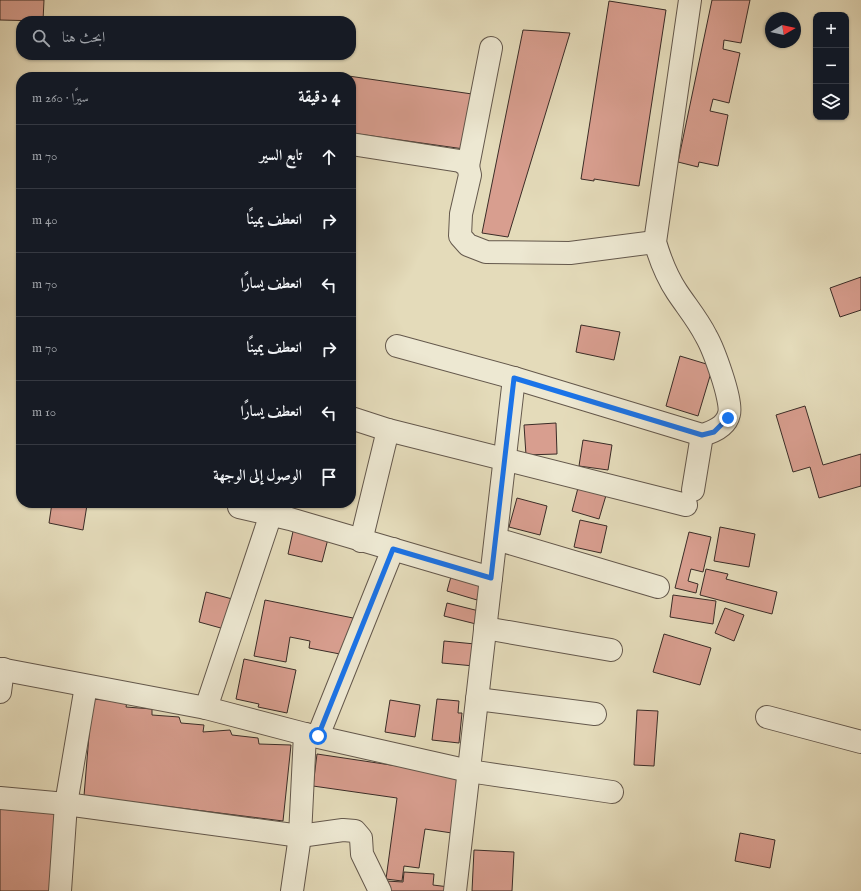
<!DOCTYPE html>
<html lang="ar">
<meta charset="utf-8">
<style>
body{margin:0;font-family:"IM FELL English",Amiri,serif;background:#242831;color:#f1f3f6;direction:rtl}
.controls{position:absolute;right:12px;top:12px;display:grid;overflow:hidden;border-radius:8px;box-shadow:0 1px 3px #0004}
.controls button{width:36px;height:36px;display:grid;place-items:center;padding:0;border:0;border-bottom:1px solid #363941;background:#171b24;color:#f1f3f6;font:20px sans-serif}
.compass{position:absolute;left:765px;top:12px;width:36px;height:36px;border-radius:50%;background:#171b24;box-shadow:0 1px 3px #0004;rotate:81deg}
.stop{position:absolute;width:12px;height:12px;margin:-9px;border:3px solid #1a73e8;border-radius:50%;background:#fff}
.stop.end{background:#1a73e8;border-color:#fff;box-shadow:0 1px 4px #0008}
.list{margin:0;padding:0;list-style:none}
h2{display:flex;justify-content:space-between;align-items:center;height:52px;margin:0;padding:0 16px;font-size:17px}
h2 small{font-size:13px;font-weight:400;color:#9ea1a6}
.list li{display:grid;grid-template-columns:26px 1fr auto;gap:12px;align-items:center;box-sizing:border-box;height:64px;padding:0 16px;border-top:1px solid #363941}
.list b{display:block;font-size:15px;white-space:nowrap}
.list em{font-size:13px;font-style:normal;color:#9ea1a6}
.icon{flex:none;width:22px;height:22px;fill:none;stroke:currentColor;stroke-width:2;stroke-linecap:round;stroke-linejoin:round}
.map{position:relative;flex:none;width:861px;height:891px;overflow:hidden;direction:ltr}
.search{position:absolute;background:#171b24;box-shadow:0 1px 3px #0004;left:16px;top:16px;width:340px;height:44px;display:flex;align-items:center;gap:10px;box-sizing:border-box;padding:0 14px;border-radius:16px;color:#9ea1a6;font-size:15px}
.panel{position:absolute;background:#171b24;box-shadow:0 1px 3px #0004;left:16px;top:72px;width:340px;height:436px;border-radius:16px;direction:rtl}
.map>svg:first-child{display:block}
</style>
<div class="map">
<svg width="861" height="891" viewBox="0 0 861 891">
<rect width="100%" height="100%" fill="#e4dbba"/>
<filter id="stains"><feTurbulence type="fractalNoise" baseFrequency=".005" numOctaves="4"/><feColorMatrix values="0 0 0 0 .2 0 0 0 0 .09 0 0 0 0 .02 0 0 0 .5 -.17"/></filter>
<radialGradient id="worn" r=".72"><stop offset=".6" stop-color="#630" stop-opacity="0"/><stop offset="1" stop-color="#630" stop-opacity=".3"/></radialGradient>
<g fill="#d89e8f" stroke="#3a2c27">
<polygon points="0,0 44,0 43,21 0,20"/>
<polygon points="712,0 750,0 741,43 724,40 723,49 740,53 729,103 713,99 710,111 728,115 718,166 699,162 698,167 678,162"/>
<polygon points="609,1 666,10 639,186 594,179 594,181 581,179"/>
<polygon points="523,30 570,33 508,237 482,233"/>
<polygon points="328,73 472,94 464,149 351,133 351,77 327,77"/>
<polygon points="861,277 861,310 840,317 830,288"/>
<polygon points="581,325 620,332 614,360 576,352"/>
<polygon points="680,356 713,366 698,416 666,406"/>
<polygon points="805,406 823,465 861,454 861,486 819,498 810,467 793,472 776,415"/>
<polygon points="556,423 557,454 526,455 524,425"/>
<polygon points="583,440 612,445 608,470 579,466"/>
<polygon points="579,484 607,492 599,519 572,511"/>
<polygon points="517,498 547,506 540,535 509,527"/>
<polygon points="52,503 76,503 87,505 83,530 49,523"/>
<polygon points="580,520 607,526 601,553 574,547"/>
<polygon points="294,527 329,535 322,562 288,554"/>
<polygon points="720,527 755,534 749,567 714,561"/>
<polygon points="689,532 711,537 703,572 691,569 688,581 698,584 696,593 675,588"/>
<polygon points="706,569 728,574 726,579 777,592 772,614 700,595"/>
<polygon points="452,573 482,581 477,600 447,591"/>
<polygon points="206,592 236,600 228,630 199,622"/>
<polygon points="673,595 716,601 713,624 670,617"/>
<polygon points="265,600 353,618 345,655 309,648 310,641 290,637 286,662 254,656"/>
<polygon points="447,603 483,612 480,625 444,616"/>
<polygon points="725,608 744,615 734,641 715,633"/>
<polygon points="664,634 711,648 700,685 653,672"/>
<polygon points="444,641 475,644 474,666 442,663"/>
<polygon points="244,659 296,670 287,713 258,707 259,704 236,699"/>
<polygon points="92,699 127,702 126,707 152,709 152,715 179,717 181,723 204,725 203,732 230,730 232,735 258,738 259,744 291,745 283,821 84,796"/>
<polygon points="437,699 459,701 458,713 462,713 459,743 432,740"/>
<polygon points="390,700 420,705 415,737 385,732"/>
<polygon points="637,710 658,711 654,766 634,765"/>
<polygon points="317,754 458,775 452,833 425,829 419,868 404,866 402,881 386,879 397,798 313,786"/>
<polygon points="0,809 61,814 55,891 0,891"/>
<polygon points="740,833 775,840 770,868 735,861"/>
<polygon points="474,850 514,852 512,891 472,891"/>
<polygon points="404,872 434,874 433,885 449,887 448,891 385,891 386,881 403,882"/>
</g>
<g fill="none" stroke-linecap="round" stroke-linejoin="round">
<defs>
<g id="minor">
<polyline points="351,144 460,161 468,166 470,175 461,214 460,236 468,245 486,252 570,253 655,242"/>
<polyline points="468,166 491,48"/>
<path d="M397,346L514,378L702,435C713,432 726,427 729,414C733,401 713,348 706,336C698,320 687,307 677,292C667,277 660,259 655,242L690,0"/>
<polyline points="351,418 388,430 686,505"/>
<polyline points="693,490 702,435"/>
<polyline points="239,507 290,519 491,578"/>
<polyline points="496,539 658,587"/>
<polyline points="361,541 388,430"/>
<polyline points="485,628 611,650"/>
<polyline points="0,669 206,708 305,734 469,771 612,792"/>
<polyline points="0,692 3,669"/>
<polyline points="477,699 595,714"/>
<polyline points="206,708 271,514"/>
<polyline points="767,717 861,742"/>
<polyline points="318,736 393,549"/>
<polyline points="0,798 66,804 300,836 343,830 355,831 361,838 362,854 380,891"/>
<polyline points="60,891 66,804 86,686"/>
<polyline points="292,891 300,836 305,734"/>
<polyline points="455,891 514,378"/>
</g>
</defs>
<use href="#minor" stroke="#64584c" stroke-width="24"/>
<use href="#minor" stroke="#ede8d2" stroke-width="22"/>
</g>
<g fill="none" stroke-linecap="round" stroke-linejoin="round">
<polyline stroke="#1a73e8" stroke-width="5" points="318,736 393,549 491,578 514,378 702,435 714,432 728,418"/>
</g>
<rect width="100%" height="100%" filter="url(#stains)"/>
<rect width="100%" height="100%" fill="url(#worn)"/>
</svg>
<div class="controls">
<button>+</button>
<button>−</button>
<button><svg class="icon" aria-label="layers" viewBox="0 0 24 24"><path d="M12 4l9 5-9 5-9-5zM3 14l9 5 9-5"/></svg></button>
</div>
<svg class="compass" viewBox="-18 -18 36 36"><path d="M0-13l5 13h-10z" fill="#e53935"/><path d="M0 13l5-13h-10z" fill="#9ea1a6"/></svg>
<div class="stop" style="left:318px;top:736px"></div>
<div class="stop end" style="left:728px;top:418px"></div>
<div class="search"><svg class="icon" aria-label="search" viewBox="0 0 24 24"><circle cx="10" cy="10" r="6"/><path d="M15 15l6 6"/></svg>ابحث هنا</div>
<section class="panel">
<h2>4 دقيقة<small>سيرًا · 260 m</small></h2>
<ul class="list">
<li><svg class="icon" aria-label="ahead" viewBox="0 0 24 24"><path d="M12 20V5M6 11l6-6 6 6"/></svg><div><b>تابع السير</b></div><em>70 m</em></li>
<li><svg class="icon" aria-label="right" viewBox="0 0 24 24"><path d="M7 20v-9h11M14 6l5 5-5 5"/></svg><div><b>انعطف يمينًا</b></div><em>40 m</em></li>
<li><svg class="icon" aria-label="left" viewBox="0 0 24 24"><path d="M17 20v-9H6M10 6l-5 5 5 5"/></svg><div><b>انعطف يسارًا</b></div><em>70 m</em></li>
<li><svg class="icon" aria-label="right" viewBox="0 0 24 24"><path d="M7 20v-9h11M14 6l5 5-5 5"/></svg><div><b>انعطف يمينًا</b></div><em>70 m</em></li>
<li><svg class="icon" aria-label="left" viewBox="0 0 24 24"><path d="M17 20v-9H6M10 6l-5 5 5 5"/></svg><div><b>انعطف يسارًا</b></div><em>10 m</em></li>
<li><svg class="icon" aria-label="arrive" viewBox="0 0 24 24"><path d="M6 21V4h12l-3 4 3 4H6"/></svg><div><b>الوصول إلى الوجهة</b></div></li>
</ul>
</section>
</div>
